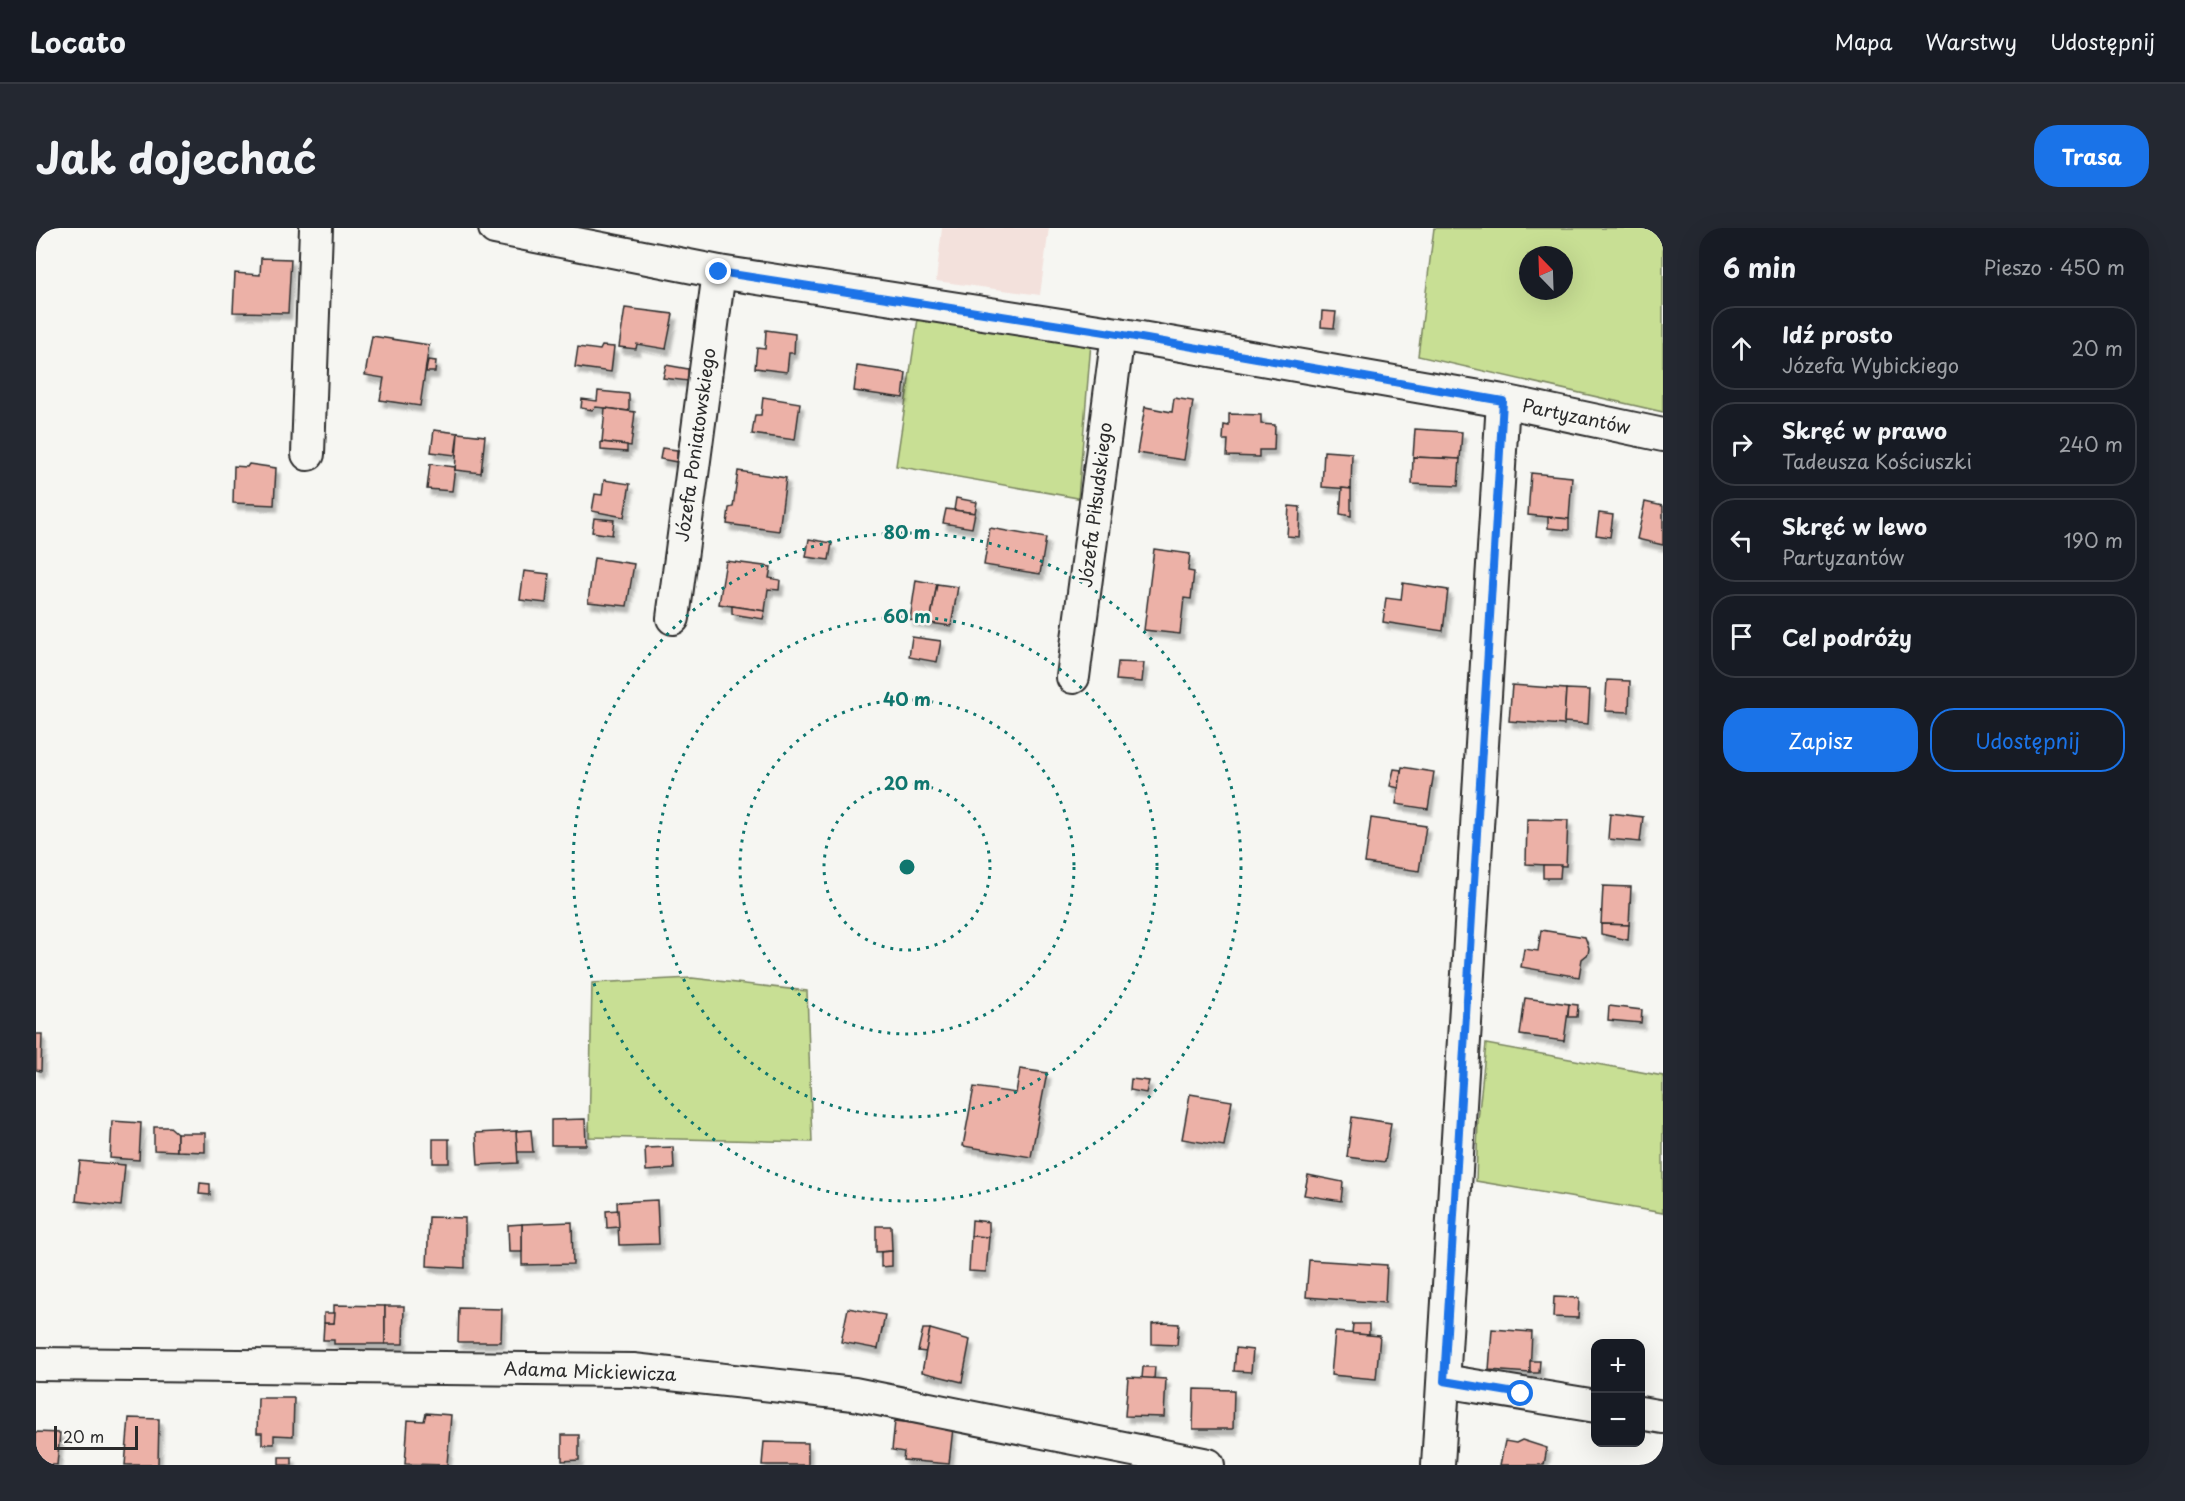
<!DOCTYPE html>
<html lang="pl">
<meta charset="utf-8">
<style>
body{margin:0;font-family:"Playpen Sans",sans-serif;background:#242831;color:#f1f3f6}
.controls{position:absolute;right:18px;bottom:18px;display:grid;overflow:hidden;border-radius:12px;box-shadow:0 6px 24px #0002}
.controls button{width:54px;height:54px;display:grid;place-items:center;padding:0;border:0;border-bottom:2px solid #363941;background:#171b24;color:#f1f3f6;font:30px sans-serif}
.compass{position:absolute;left:1483px;top:18px;width:54px;height:54px;border-radius:50%;background:#171b24;box-shadow:0 6px 24px #0002;rotate:337deg}
.scale{position:absolute;left:18px;bottom:15px;width:84px;box-sizing:border-box;padding-left:6px;border:3px solid #2b2b2b;border-top:0;font-size:16px;line-height:21px;white-space:nowrap;color:#2b2b2b;-webkit-text-stroke:4px #f6f6f2;paint-order:stroke}
.stop{position:absolute;width:18px;height:18px;margin:-14px;border:4px solid #1a73e8;border-radius:50%;background:#fff}
.stop.end{background:#1a73e8;border-color:#fff;box-shadow:0 2px 6px #0008}
.list{margin:0;padding:0;list-style:none}
h2{display:flex;justify-content:space-between;align-items:center;height:78px;margin:0;padding:0 24px;font-size:26px}
h2 small{font-size:20px;font-weight:400;color:#9ea1a6}
.list li{display:grid;grid-template-columns:39px 1fr auto;gap:18px;align-items:center;box-sizing:border-box;height:84px;margin:0 12px 12px;padding:0 12px;border:2px solid #363941;border-radius:24px}
.list b{display:block;font-size:22px;white-space:nowrap}
.list p{margin:0;font-size:20px;white-space:nowrap;color:#9ea1a6}
.list em{font-size:20px;font-style:normal;color:#9ea1a6}
.actions{display:flex;gap:12px;padding:18px 24px}
.actions a{flex:1;padding:14px 0;border:2px solid #1a73e8;border-radius:24px;text-align:center;font-size:21px;color:#1a73e8}
.actions .main{background:#1a73e8;color:#fff}
.icon{flex:none;width:33px;height:33px;fill:none;stroke:currentColor;stroke-width:2;stroke-linecap:round;stroke-linejoin:round}
.map{position:relative;flex:none;width:1627px;height:1237px;overflow:hidden;border-radius:24px}
header{display:flex;align-items:center;gap:36px;box-sizing:border-box;height:84px;padding:0 30px;background:#171b24;border-bottom:2px solid #363941}
header strong{font-size:28px}
nav{display:flex;gap:33px;margin-inline-start:auto;font-size:21px}
.intro{display:flex;align-items:center;justify-content:space-between;box-sizing:border-box;height:144px;padding:0 36px}
h1{margin:0;font-size:42px}
.button{padding:15px 27px;border-radius:24px;background:#1a73e8;color:#fff;font-size:21px;font-weight:700}
main{display:flex;gap:36px;padding:0 36px}
aside{flex:1;background:#171b24;border-radius:24px;box-shadow:0 6px 24px #0002}
.map>svg:first-child{display:block}
</style>
<header>
<strong>Locato</strong>
<nav><a>Mapa</a><a>Warstwy</a><a>Udostępnij</a></nav>
</header>
<div class="intro"><h1>Jak dojechać</h1><a class="button">Trasa</a></div>
<main>
<div class="map">
<svg width="1627" height="1237" viewBox="0 0 1627 1237">
<defs>
<filter id="shadow"><feDropShadow dx="3.5" dy="6" stdDeviation="1.5" flood-color="#0004"/></filter>
</defs>
<rect width="100%" height="100%" fill="#f6f6f2"/>
<filter id="ink" filterUnits="userSpaceOnUse"><feTurbulence type="fractalNoise" baseFrequency=".0167" numOctaves="2"/><feDisplacementMap in="SourceGraphic" scale="12" xChannelSelector="R" yChannelSelector="G"/><feConvolveMatrix kernelMatrix="1 2 1 2 8 2 1 2 1" color-interpolation-filters="sRGB"/></filter>
<g filter="url(#ink)">
<polygon fill="#f3e1dc" points="906,0 1013,0 1004,67 900,53"/>
<g fill="#c8df94" stroke="#7a8560" stroke-width="1.5" fill-rule="evenodd">
<path d="M1398,0H1627V184L1382,128ZM1492,27H1528V63H1492Z"/>
<polygon points="883,84 1055,115 1042,270 860,238"/>
<polygon points="656,750 771,763 776,914 553,909 556,755"/>
<polygon points="1450,816 1627,848 1627,985 1440,953 1442,893"/>
</g>
<g fill="#ecb1a7" stroke="#2b2b2b" stroke-width="1.5" filter="url(#shadow)">
<polygon points="225,30 255,31 252,85 197,84 199,45 224,47"/>
<polygon points="589,80 637,86 630,121 601,116 600,121 583,119"/>
<polygon points="1286,83 1300,84 1298,100 1285,99"/>
<polygon points="730,102 759,106 758,125 753,125 751,144 719,140 721,120 729,121"/>
<polygon points="336,108 393,117 384,178 344,172 348,150 329,147"/>
<polygon points="566,118 578,119 575,144 539,139 542,119 564,122"/>
<polygon points="392,132 400,133 399,144 390,144"/>
<polygon points="630,137 652,141 652,153 627,150"/>
<polygon points="821,138 870,145 867,170 818,163"/>
<polygon points="562,163 593,166 593,183 560,179 556,182 545,180 546,171 561,173"/>
<polygon points="727,169 764,175 759,212 716,206 719,187 725,187"/>
<polygon points="1138,170 1157,173 1148,232 1101,225 1109,179 1136,184"/>
<polygon points="569,180 599,184 595,218 566,214"/>
<polygon points="1193,186 1225,187 1225,196 1239,197 1238,222 1223,222 1223,229 1191,228 1192,212 1187,212 1188,197 1193,198"/>
<polygon points="1379,201 1426,204 1424,231 1377,229"/>
<polygon points="398,202 422,205 419,227 395,224"/>
<polygon points="422,205 449,208 445,245 419,242"/>
<polygon points="565,214 591,217 591,224 565,222"/>
<polygon points="626,220 641,222 641,234 624,231"/>
<polygon points="1288,223 1316,225 1315,261 1286,259"/>
<polygon points="1377,229 1424,231 1422,258 1376,256"/>
<polygon points="213,236 240,240 238,277 197,275 198,238 211,239"/>
<polygon points="394,236 419,239 416,263 391,261"/>
<polygon points="702,243 750,250 743,303 691,296 693,280 697,279"/>
<polygon points="1495,245 1536,249 1533,291 1492,287"/>
<polygon points="568,252 594,256 588,289 556,283 559,266 566,267"/>
<polygon points="1306,260 1315,261 1315,288 1304,286"/>
<polygon points="920,270 941,274 939,285 918,282"/>
<polygon points="1609,274 1627,278 1627,317 1601,311"/>
<polygon points="1253,278 1264,279 1263,309 1251,308"/>
<polygon points="910,281 939,285 936,300 907,295"/>
<polygon points="1563,285 1577,287 1574,309 1560,307"/>
<polygon points="1512,289 1533,291 1533,302 1512,300"/>
<polygon points="558,290 578,292 576,307 556,304"/>
<polygon points="954,300 1010,310 1004,346 948,337"/>
<polygon points="773,311 796,315 793,332 770,329"/>
<polygon points="1118,321 1154,326 1152,343 1158,344 1155,371 1148,370 1144,406 1108,402"/>
<polygon points="558,330 598,336 591,378 552,374"/>
<polygon points="690,333 735,339 733,350 744,352 743,362 732,361 729,383 683,376"/>
<polygon points="488,343 513,346 510,375 484,372"/>
<polygon points="880,352 901,356 894,395 874,392"/>
<polygon points="1367,355 1412,362 1407,403 1347,394 1350,370 1365,372"/>
<polygon points="901,356 922,359 915,398 894,395"/>
<polygon points="696,378 729,383 727,391 696,386"/>
<polygon points="876,409 905,413 901,434 873,429"/>
<polygon points="1082,434 1108,435 1106,454 1080,452"/>
<polygon points="1571,452 1594,453 1593,484 1569,483"/>
<polygon points="1476,457 1530,461 1528,497 1473,493"/>
<polygon points="1530,461 1554,462 1552,496 1528,494"/>
<polygon points="1366,539 1398,544 1392,581 1360,576"/>
<polygon points="1358,541 1365,542 1363,560 1354,558"/>
<polygon points="1574,585 1607,589 1604,614 1572,611"/>
<polygon points="1335,590 1390,598 1383,643 1329,635"/>
<polygon points="1491,591 1532,592 1530,638 1490,636"/>
<polygon points="1507,637 1525,637 1524,650 1507,650"/>
<polygon points="1567,658 1595,659 1593,697 1565,696"/>
<polygon points="1565,696 1593,697 1592,712 1565,706"/>
<polygon points="1505,702 1549,709 1553,720 1552,726 1546,731 1543,749 1485,739 1488,721 1502,723"/>
<polygon points="1489,770 1533,776 1528,813 1484,807"/>
<polygon points="1533,776 1542,777 1541,789 1532,789"/>
<polygon points="1573,778 1606,782 1605,795 1572,792"/>
<polygon points="0,806 6,806 5,843 0,842"/>
<polygon points="984,841 1011,845 995,929 927,918 938,859 980,865"/>
<polygon points="1095,851 1113,853 1110,865 1094,862"/>
<polygon points="1154,866 1196,873 1188,918 1146,911"/>
<polygon points="1316,889 1355,895 1349,934 1311,929"/>
<polygon points="549,891 550,917 515,917 515,892"/>
<polygon points="76,893 105,895 103,932 74,930"/>
<polygon points="118,899 134,899 141,905 141,923 118,922"/>
<polygon points="495,902 497,924 481,924 480,903"/>
<polygon points="480,903 482,935 442,937 440,905"/>
<polygon points="141,905 169,905 169,924 141,923"/>
<rect x="397" y="911" width="16" height="24"/>
<polygon points="637,919 638,941 610,943 609,920"/>
<polygon points="44,933 89,937 85,978 40,973"/>
<polygon points="1272,947 1307,954 1305,973 1268,967"/>
<polygon points="164,955 174,956 174,967 163,966"/>
<polygon points="621,972 623,1016 583,1017 581,974"/>
<polygon points="582,982 583,999 571,1000 570,983"/>
<polygon points="393,989 429,990 429,1040 391,1038"/>
<polygon points="936,992 953,994 953,1009 935,1008"/>
<polygon points="536,994 537,1036 486,1037 486,996"/>
<polygon points="486,996 486,1024 473,1024 472,997"/>
<polygon points="840,998 855,998 856,1023 840,1024"/>
<polygon points="935,1008 953,1009 950,1044 933,1043"/>
<polygon points="856,1023 856,1038 845,1039 845,1024"/>
<polygon points="1273,1032 1351,1037 1349,1075 1270,1069"/>
<polygon points="1518,1069 1543,1070 1542,1090 1517,1089"/>
<polygon points="298,1077 349,1078 349,1116 298,1116 298,1112 287,1112 288,1095 298,1095"/>
<polygon points="349,1078 368,1078 367,1116 349,1116"/>
<polygon points="423,1080 466,1081 465,1114 422,1114"/>
<polygon points="812,1080 849,1087 842,1121 805,1114"/>
<polygon points="288,1085 299,1085 298,1095 288,1095"/>
<polygon points="1128,1095 1143,1096 1141,1117 1116,1116 1116,1096"/>
<polygon points="1317,1096 1333,1096 1333,1107 1316,1106"/>
<polygon points="887,1101 894,1101 890,1124 882,1123"/>
<polygon points="894,1101 934,1112 926,1154 886,1144"/>
<polygon points="1456,1101 1496,1104 1494,1145 1453,1142"/>
<polygon points="1299,1104 1344,1108 1340,1151 1295,1147"/>
<polygon points="1200,1120 1217,1122 1215,1144 1198,1143"/>
<polygon points="1494,1133 1504,1133 1503,1145 1494,1145"/>
<polygon points="1107,1139 1119,1139 1118,1151 1106,1150"/>
<polygon points="1092,1149 1130,1151 1128,1189 1089,1188"/>
<polygon points="1158,1161 1198,1162 1197,1201 1157,1201"/>
<polygon points="222,1170 258,1170 257,1208 238,1207 238,1216 226,1216 226,1205 221,1205"/>
<polygon points="390,1185 415,1187 411,1237 369,1236 372,1192 388,1193"/>
<polygon points="93,1190 123,1191 122,1237 89,1237"/>
<polygon points="859,1193 917,1200 913,1236 867,1232 868,1224 856,1222"/>
<polygon points="0,1204 24,1205 21,1237 0,1237"/>
<polygon points="526,1207 543,1207 543,1232 526,1233"/>
<polygon points="1486,1212 1511,1220 1508,1237 1464,1237 1469,1213 1480,1215"/>
<polygon points="728,1214 772,1215 772,1237 726,1237"/>
<rect x="243" y="1229" width="13" height="8"/>
</g>
<g fill="none" stroke-linecap="round" stroke-linejoin="round">
<defs>
<g id="minor">
<polyline points="459,0 683,44 1082,106 1467,173 1627,207"/>
<polyline points="272,226 280,0"/>
<polyline points="637,390 683,44"/>
<polyline points="1037,449 1082,106"/>
<polyline points="0,1136 597,1142 818,1166 1172,1237"/>
<polyline points="1408,1153 1560,1178"/>
<polyline points="1604,1185 1627,1189"/>
<polyline points="1402,1237 1467,173"/>
</g>
</defs>
<use href="#minor" stroke="#2b2b2b" stroke-width="36"/>
<use href="#minor" stroke="#f6f6f2" stroke-width="32"/>
</g>
</g>
<g fill="none" stroke-linecap="round" stroke-linejoin="round" filter="url(#ink)">
<polyline stroke="#1a73e8" stroke-width="8" points="683,44 1082,106 1467,173 1408,1153 1485,1166"/>
</g>
<g fill="none" stroke="#0f766e" stroke-width="3" stroke-dasharray="3 6">
<circle cx="871" cy="639" r="83"/>
<circle cx="871" cy="639" r="167"/>
<circle cx="871" cy="639" r="250"/>
<circle cx="871" cy="639" r="334"/>
</g>
<g text-anchor="middle" stroke-width="5" stroke-linejoin="round" paint-order="stroke">
<g font-size="18" fill="#2b2b2b" stroke="#f6f6f2">
<text transform="translate(1540 189) rotate(12)" y="6">Partyzantów</text>
<text transform="translate(660 217) rotate(-82)" y="6">Józefa Poniatowskiego</text>
<text transform="translate(1060 277) rotate(-83)" y="6">Józefa Piłsudskiego</text>
<text transform="translate(554 1144) rotate(2)" y="6">Adama Mickiewicza</text>
</g>
</g>
<circle cx="871" cy="639" r="9" fill="#0f766e" stroke="#f6f6f2" stroke-width="3"/>
<g font-size="18" text-anchor="middle" font-weight="bold" fill="#0f766e" stroke="#f6f6f2" stroke-width="5" stroke-linejoin="round" paint-order="stroke">
<text x="871" y="311">80 m</text>
<text x="871" y="395">60 m</text>
<text x="871" y="478">40 m</text>
<text x="871" y="562">20 m</text>
</g>
</svg>
<div class="controls">
<button>+</button>
<button>−</button>
</div>
<svg class="compass" viewBox="-18 -18 36 36"><path d="M0-13l5 13h-10z" fill="#e53935"/><path d="M0 13l5-13h-10z" fill="#9ea1a6"/></svg>
<div class="scale">20 m</div>
<div class="stop" style="left:1485px;top:1166px"></div>
<div class="stop end" style="left:683px;top:44px"></div>
</div>
<aside>
<h2>6 min<small>Pieszo · 450 m</small></h2>
<ul class="list">
<li><svg class="icon" aria-label="ahead" viewBox="0 0 24 24"><path d="M12 20V5M6 11l6-6 6 6"/></svg><div><b>Idź prosto</b><p>Józefa Wybickiego</p></div><em>20 m</em></li>
<li><svg class="icon" aria-label="right" viewBox="0 0 24 24"><path d="M7 20v-9h11M14 6l5 5-5 5"/></svg><div><b>Skręć w prawo</b><p>Tadeusza Kościuszki</p></div><em>240 m</em></li>
<li><svg class="icon" aria-label="left" viewBox="0 0 24 24"><path d="M17 20v-9H6M10 6l-5 5 5 5"/></svg><div><b>Skręć w lewo</b><p>Partyzantów</p></div><em>190 m</em></li>
<li><svg class="icon" aria-label="arrive" viewBox="0 0 24 24"><path d="M6 21V4h12l-3 4 3 4H6"/></svg><div><b>Cel podróży</b></div></li>
</ul>
<div class="actions"><a class="main">Zapisz</a><a>Udostępnij</a></div>
</aside>
</main>
